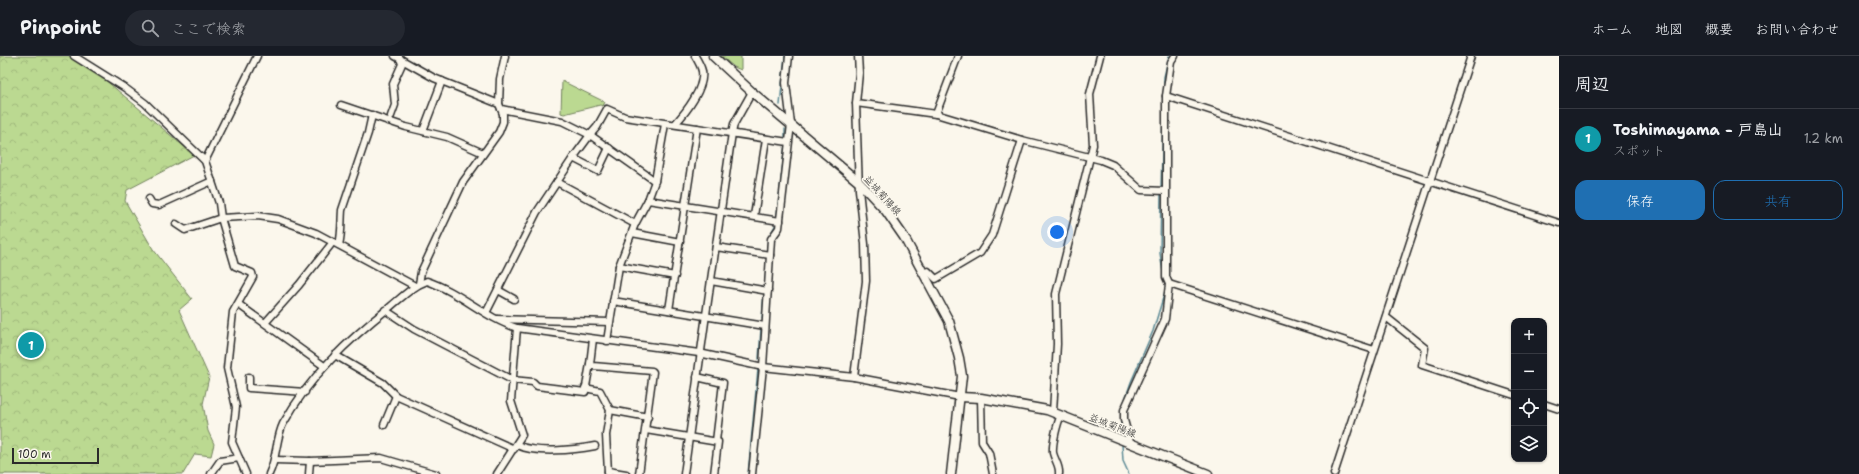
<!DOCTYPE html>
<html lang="ja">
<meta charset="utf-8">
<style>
body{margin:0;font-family:"Shantell Sans","Klee One",sans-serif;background:#242831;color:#f1f3f6}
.controls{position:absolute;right:12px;bottom:12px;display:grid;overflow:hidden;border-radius:8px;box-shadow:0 1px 3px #0004}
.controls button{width:36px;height:36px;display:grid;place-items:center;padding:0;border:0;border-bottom:1px solid #363941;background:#171b24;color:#f1f3f6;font:20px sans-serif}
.scale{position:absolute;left:12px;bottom:10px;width:87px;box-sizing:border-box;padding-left:4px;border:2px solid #2b2b2b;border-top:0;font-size:11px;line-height:14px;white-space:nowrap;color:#2b2b2b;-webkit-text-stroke:3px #fbf7ec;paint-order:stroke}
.you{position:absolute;left:1057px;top:176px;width:14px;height:14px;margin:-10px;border:3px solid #fff;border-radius:50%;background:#1a73e8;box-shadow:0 0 0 6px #1a73e833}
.badge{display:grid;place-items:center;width:26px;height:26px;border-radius:50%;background:#1f6fb2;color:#fff;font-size:13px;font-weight:700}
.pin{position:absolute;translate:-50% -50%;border:2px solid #fff;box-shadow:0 1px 4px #0006}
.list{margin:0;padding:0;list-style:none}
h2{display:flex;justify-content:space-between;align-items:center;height:52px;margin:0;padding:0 16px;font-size:17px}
h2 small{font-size:13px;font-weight:400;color:#9ea1a6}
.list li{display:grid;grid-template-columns:26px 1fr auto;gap:12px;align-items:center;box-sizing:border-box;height:60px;padding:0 16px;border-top:1px solid #363941}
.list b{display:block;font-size:15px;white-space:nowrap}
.list p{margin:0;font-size:13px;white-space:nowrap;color:#9ea1a6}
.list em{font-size:13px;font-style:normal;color:#9ea1a6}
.actions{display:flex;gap:8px;padding:12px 16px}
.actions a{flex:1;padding:9px 0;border:1px solid #1f6fb2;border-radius:12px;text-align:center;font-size:14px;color:#1f6fb2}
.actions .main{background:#1f6fb2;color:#fff}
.icon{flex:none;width:22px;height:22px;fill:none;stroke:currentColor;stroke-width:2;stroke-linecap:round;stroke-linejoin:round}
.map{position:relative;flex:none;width:1559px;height:418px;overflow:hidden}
header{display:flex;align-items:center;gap:24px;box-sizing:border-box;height:56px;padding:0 20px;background:#171b24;border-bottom:1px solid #363941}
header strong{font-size:19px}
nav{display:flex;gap:22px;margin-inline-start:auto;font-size:14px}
.search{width:280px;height:36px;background:#242831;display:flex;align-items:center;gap:10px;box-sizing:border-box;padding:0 14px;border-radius:22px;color:#9ea1a6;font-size:15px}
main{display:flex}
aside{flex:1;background:#171b24}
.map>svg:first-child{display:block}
</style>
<header>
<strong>Pinpoint</strong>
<div class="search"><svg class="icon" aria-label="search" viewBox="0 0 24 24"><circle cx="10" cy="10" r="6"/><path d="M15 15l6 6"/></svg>ここで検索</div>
<nav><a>ホーム</a><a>地図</a><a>概要</a><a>お問い合わせ</a></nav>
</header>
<main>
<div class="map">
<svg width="1559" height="418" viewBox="0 0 1559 418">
<defs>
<pattern id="forest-crowns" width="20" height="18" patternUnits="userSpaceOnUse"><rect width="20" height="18" fill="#bbd991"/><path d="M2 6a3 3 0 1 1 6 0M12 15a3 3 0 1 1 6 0" fill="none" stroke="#a1ba7d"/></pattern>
</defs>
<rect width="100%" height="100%" fill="#fbf7ec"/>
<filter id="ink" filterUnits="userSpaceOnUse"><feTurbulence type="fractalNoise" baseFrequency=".025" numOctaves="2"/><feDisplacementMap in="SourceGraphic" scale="8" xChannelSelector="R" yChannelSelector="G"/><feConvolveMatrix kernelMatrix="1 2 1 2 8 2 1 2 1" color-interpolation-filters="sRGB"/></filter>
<g filter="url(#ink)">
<g fill="#bbd991" stroke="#73825e">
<polygon points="721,0 741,0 741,14 734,11"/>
<polygon points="562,25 605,46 603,50 600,49 564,58 561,57"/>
</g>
<polygon fill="url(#forest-crowns)" stroke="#73825e" points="0,0 74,0 84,6 194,99 127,134 125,145 153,193 192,243 179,254 209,321 203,348 208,375 214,388 211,400 195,398 183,418 0,418"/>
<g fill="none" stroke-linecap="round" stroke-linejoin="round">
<g stroke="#5c8a95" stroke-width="1.5">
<polyline points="780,49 785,0"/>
<polyline points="785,73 785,81"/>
<polyline points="1161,133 1164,21 1169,0"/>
<polyline points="1161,137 1160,197 1163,217"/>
<polyline points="777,159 785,88"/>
<polyline points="767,194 768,182 776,168"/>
<polyline points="765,227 767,201"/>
<polyline points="762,263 764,236"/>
<polyline points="759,303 761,272"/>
<polyline points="1122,352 1131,326 1153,275 1166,232 1165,224"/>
<polyline points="1121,356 1121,380"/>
<polyline points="1122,388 1123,405 1129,418"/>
<polyline points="748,418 758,313"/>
</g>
<defs>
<g id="minor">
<polyline points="74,0 125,32 145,47 205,105 219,147 221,162 235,210 252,217 253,221 233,256 227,312 236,351 232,386 246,418"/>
<polyline points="395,0 434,22 499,48"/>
<polyline points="1166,40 1559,167"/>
<polyline points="856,47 936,58 1022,84 1101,104 1113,109 1141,134 1165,135"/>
<polyline points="341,49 406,71 447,81 483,97"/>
<polyline points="501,53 562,65 590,79 655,125"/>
<polyline points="936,58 958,0"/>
<polyline points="391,60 395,49 393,28 402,8 400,2"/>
<path d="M675,68C686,56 705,32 702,15C701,10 698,5 695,0"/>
<polyline points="423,75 442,25"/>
<polyline points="573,102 598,115 609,92"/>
<polyline points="205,105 257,0"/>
<polyline points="557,126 635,168"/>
<polyline points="149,143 152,148 159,149 212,125"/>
<polyline points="648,144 780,165"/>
<polyline points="754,160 766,83"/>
<polyline points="176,168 185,174 221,162 258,160 278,163 316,177 415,230"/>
<polyline points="632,177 680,186"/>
<path d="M339,189C342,177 341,166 342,154L368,77L372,59"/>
<polyline points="716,191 770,199"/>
<polyline points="619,210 675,220"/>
<polyline points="924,217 928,215 936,223 980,197 992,179 1022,84"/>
<polyline points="711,225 768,235"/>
<polyline points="419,228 421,216 463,126 499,76 503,66 503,58 499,48 500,23 505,0"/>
<polyline points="1169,228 1374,294"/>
<polyline points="498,234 514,243"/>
<polyline points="613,245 765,270"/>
<polyline points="238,248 324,310"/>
<polyline points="385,254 414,273 512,324 533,326 537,330 585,336 590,308"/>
<polyline points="669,254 697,72"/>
<polyline points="486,257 537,156 573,102 590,79 597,71 607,53 625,61 788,86"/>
<polyline points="1386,261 1425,292 1422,309 1514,339"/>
<polyline points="497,263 610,266"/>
<polyline points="265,267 299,229 333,186"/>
<polyline points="593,283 590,308 593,310 652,315 653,316 639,418"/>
<polyline points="607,285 619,210 635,168 648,144 655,125 665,68"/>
<polyline points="335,299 383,327 396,340 514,393"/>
<polyline points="249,321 249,332 305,336"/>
<polyline points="697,321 723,327 716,385"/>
<polyline points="854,321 866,225 865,188 859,134 856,47 859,17 858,0"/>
<polyline points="585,332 600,335 610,354 606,379 608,416"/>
<polyline points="981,342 982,386 989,397 993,418"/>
<polyline points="1544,348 1559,353"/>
<polyline points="610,354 648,361"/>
<polyline points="1053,356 1057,288 1056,238 1093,89 1090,38 1100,0"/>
<polyline points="384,369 396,340"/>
<polyline points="646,374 718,386 714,418"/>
<polyline points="1130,386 1124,364 1124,354 1165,263 1169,228 1166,221 1166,40 1171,6 1175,0"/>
<path d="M517,389C536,398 574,394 595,390"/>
<polyline points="275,404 310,405 381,402 436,418"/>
<polyline points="211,418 220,405 239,402"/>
<path d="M269,418C277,402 276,382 283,368C309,321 348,284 390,251C402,241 413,230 427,225C460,236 485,262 517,272L699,297L763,311L854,321L960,341"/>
<polyline points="309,418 310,405"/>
<polyline points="497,418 522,379 511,345 517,272"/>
<polyline points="608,418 608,415 626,418"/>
<path d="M684,418C699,304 716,191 732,77L734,68L752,36"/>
<polyline points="752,418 763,311 771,183 779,172 791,68 786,27 789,0"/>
<path d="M1059,418C1060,410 1055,405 1053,397C1052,388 1057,368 1061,359"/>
<polyline points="1334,418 1471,0"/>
</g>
<g id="major">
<polyline points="713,0 752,36 860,127 886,155 904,181 949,265 959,302 962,320 951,418"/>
<polyline points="960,341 981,342 1047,354 1208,418"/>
</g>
</defs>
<use href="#minor" stroke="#2b2b2b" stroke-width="9"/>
<use href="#major" stroke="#2b2b2b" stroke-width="11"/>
<use href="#minor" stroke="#fbf7ec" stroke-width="6"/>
<use href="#major" stroke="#fbf7ec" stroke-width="8"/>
</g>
</g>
<g text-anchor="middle" stroke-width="3.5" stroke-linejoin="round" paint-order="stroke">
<g font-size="10" fill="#2b2b2b" stroke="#fbf7ec">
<text transform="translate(883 139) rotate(48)" y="4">益城菊陽線</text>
<text transform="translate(1113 369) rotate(21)" y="4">益城菊陽線</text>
</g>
</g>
</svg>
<div class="controls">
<button>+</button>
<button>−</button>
<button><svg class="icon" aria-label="locate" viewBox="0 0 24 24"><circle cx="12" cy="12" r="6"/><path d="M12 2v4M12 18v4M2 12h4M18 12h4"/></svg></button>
<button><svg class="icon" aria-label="layers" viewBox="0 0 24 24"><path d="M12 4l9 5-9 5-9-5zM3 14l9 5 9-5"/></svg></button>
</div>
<div class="scale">100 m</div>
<div class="you"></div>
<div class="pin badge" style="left:31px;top:289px;background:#0f9aa8">1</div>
</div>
<aside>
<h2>周辺<small></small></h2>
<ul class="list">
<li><span class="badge" style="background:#0f9aa8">1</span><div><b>Toshimayama - 戸島山</b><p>スポット</p></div><em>1.2 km</em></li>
</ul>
<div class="actions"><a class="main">保存</a><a>共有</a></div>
</aside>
</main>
